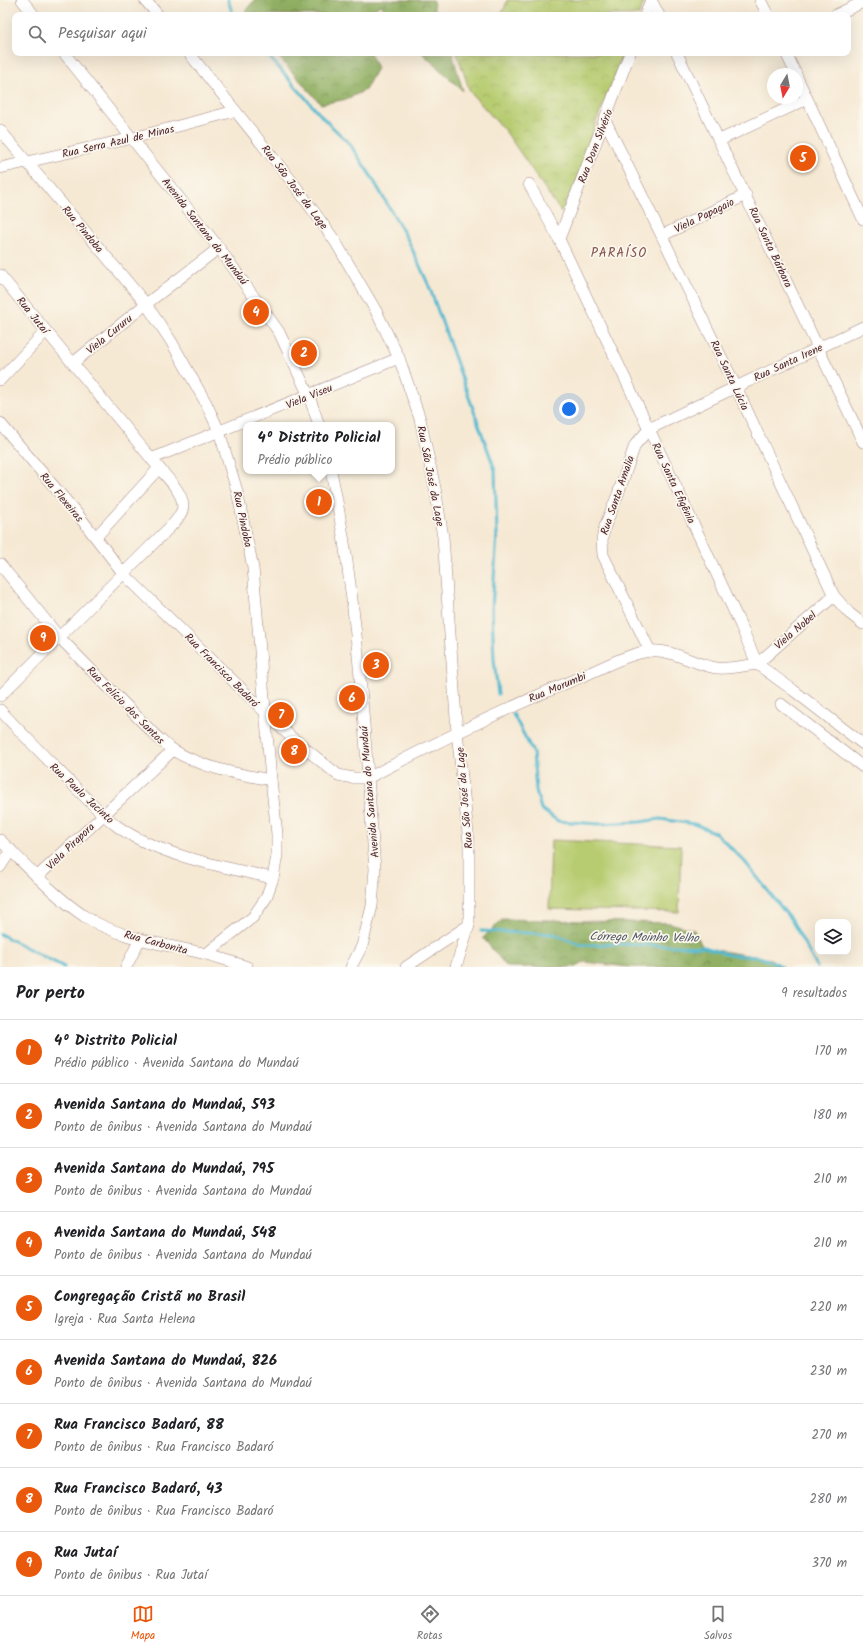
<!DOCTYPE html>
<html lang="pt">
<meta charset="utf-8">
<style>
body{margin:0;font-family:Kalam,sans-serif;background:#f6f6f6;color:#202124}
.controls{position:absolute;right:12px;bottom:12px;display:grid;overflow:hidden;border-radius:8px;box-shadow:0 4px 16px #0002}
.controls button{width:36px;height:36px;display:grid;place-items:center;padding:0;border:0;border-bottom:1px solid #e0e0e0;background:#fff;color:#202124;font:20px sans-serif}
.compass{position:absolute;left:767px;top:68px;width:36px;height:36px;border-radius:50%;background:#fff;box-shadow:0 4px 16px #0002;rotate:190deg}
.you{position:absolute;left:569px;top:409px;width:14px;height:14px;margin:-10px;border:3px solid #fff;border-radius:50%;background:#1a73e8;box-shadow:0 0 0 6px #1a73e833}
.badge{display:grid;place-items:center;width:26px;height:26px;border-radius:50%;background:#ea580c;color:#fff;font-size:13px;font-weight:700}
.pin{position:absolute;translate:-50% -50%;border:2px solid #fff;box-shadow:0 1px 4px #0006}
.popup{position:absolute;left:243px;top:422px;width:152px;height:52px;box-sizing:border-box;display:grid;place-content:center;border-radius:8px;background:#fff;filter:drop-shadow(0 1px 3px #0005);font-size:13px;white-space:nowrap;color:#757577}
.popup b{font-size:15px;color:#202124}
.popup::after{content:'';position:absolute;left:50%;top:100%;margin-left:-8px;border:8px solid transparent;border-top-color:#fff}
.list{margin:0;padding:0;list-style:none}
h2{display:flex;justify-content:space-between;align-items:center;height:52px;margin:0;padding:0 16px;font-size:17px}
h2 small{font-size:13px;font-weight:400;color:#757577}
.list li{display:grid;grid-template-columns:26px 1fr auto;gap:12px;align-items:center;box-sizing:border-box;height:64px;padding:0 16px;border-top:1px solid #e0e0e0}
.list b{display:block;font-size:15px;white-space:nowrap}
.list p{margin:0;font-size:13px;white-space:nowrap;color:#757577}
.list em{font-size:13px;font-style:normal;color:#757577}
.icon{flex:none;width:22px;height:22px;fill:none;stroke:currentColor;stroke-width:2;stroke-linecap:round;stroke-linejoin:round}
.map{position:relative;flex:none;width:863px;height:967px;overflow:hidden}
.search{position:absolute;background:#fff;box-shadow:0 4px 16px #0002;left:12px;right:12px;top:12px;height:44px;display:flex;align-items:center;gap:10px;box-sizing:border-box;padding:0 14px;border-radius:8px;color:#757577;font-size:15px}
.sheet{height:628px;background:#fff}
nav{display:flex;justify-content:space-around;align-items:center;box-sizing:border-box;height:56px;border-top:1px solid #e0e0e0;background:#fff;font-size:11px;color:#757577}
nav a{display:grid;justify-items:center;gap:2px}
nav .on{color:#ea580c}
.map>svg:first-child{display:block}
</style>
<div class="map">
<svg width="863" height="967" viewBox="0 0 863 967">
<defs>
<pattern id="forest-crowns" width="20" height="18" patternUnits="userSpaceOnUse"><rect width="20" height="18" fill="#91b063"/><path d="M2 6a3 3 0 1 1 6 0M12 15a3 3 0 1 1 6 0" fill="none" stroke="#788f52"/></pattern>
<pattern id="park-crowns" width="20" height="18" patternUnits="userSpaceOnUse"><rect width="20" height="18" fill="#b7cc71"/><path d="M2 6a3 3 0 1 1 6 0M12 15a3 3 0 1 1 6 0" fill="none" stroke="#9faf62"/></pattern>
</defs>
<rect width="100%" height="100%" fill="#fbf7ec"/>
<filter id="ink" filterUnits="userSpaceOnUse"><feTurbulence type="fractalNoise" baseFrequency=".025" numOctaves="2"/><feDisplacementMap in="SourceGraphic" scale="8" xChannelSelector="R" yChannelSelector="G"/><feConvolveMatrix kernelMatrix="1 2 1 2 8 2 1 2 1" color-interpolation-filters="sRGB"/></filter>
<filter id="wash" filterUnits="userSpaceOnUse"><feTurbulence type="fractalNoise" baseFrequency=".012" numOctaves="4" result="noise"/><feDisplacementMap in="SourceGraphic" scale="16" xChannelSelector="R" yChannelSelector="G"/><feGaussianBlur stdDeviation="0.9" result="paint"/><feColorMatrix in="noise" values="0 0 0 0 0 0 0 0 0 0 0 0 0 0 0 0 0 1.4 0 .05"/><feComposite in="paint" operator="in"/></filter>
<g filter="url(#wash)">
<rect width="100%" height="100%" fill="#f6e9d4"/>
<polygon fill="#b7cc71" stroke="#80764e" points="551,840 681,846 679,912 549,909"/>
<g fill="url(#forest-crowns)" stroke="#6e6847">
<polygon points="255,0 433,0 435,15 389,15 380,4 371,15 248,15 245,11"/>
<polygon points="275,53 370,53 377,68 365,90 347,99 321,104"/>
<polygon points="422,53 452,53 463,91"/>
<polygon points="503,919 670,923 694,930 703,948 771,959 781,967 630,967 584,962 574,967 507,967 483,938"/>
</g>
<g fill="url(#park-crowns)" stroke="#80764e">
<polygon points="507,0 645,0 639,15 497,15 504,10"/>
<polygon points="457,53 624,53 596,122 578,178 561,212 506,132 470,92"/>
</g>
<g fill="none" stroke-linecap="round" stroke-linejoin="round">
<g stroke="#52b9d0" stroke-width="3">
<polyline points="228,0 233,15"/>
<polyline points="266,53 324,119 349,143 371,176 408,240 429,286 495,470 497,534 492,609 494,659 498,694"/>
<polyline points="513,714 533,752 536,790 541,809 558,821 598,824 640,822 660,819 694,824 716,833 745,862 792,921 817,967"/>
<polyline points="481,931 554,934 582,945 618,944 704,947 729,955 759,957 776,963 782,967"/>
<polyline points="0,934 64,967"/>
</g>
</g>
</g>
<g filter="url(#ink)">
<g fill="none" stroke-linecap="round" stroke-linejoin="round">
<defs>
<g id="minor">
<polyline points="22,0 34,15"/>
<polyline points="145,0 158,15"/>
<polyline points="651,0 659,15"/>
<polyline points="760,0 768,15"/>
<polyline points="645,15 651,0"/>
<polyline points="836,15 863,2"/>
<polyline points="64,53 219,248 279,332 309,396 319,425"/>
<polyline points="189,53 294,184 335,241 376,311 399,358 420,419 435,488 443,537 457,732 469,842 469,925 456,967"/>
<polyline points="677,53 863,442"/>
<polyline points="786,53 796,74"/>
<polyline points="797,77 863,219"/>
<polyline points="605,120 736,387 834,596 849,613 863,624"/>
<polyline points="0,130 146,304 171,341 206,403 219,431 237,491 253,568 271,780 277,834 277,855 273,878 266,898 253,917 206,954"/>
<polyline points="720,140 807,99"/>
<polyline points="0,168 133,138 235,111"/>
<polyline points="529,184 559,239 649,429 741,626 757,664 793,690 863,744"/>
<polyline points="663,235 746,195"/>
<polyline points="559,239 630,53"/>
<path d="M0,275L159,468C168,479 187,496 182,511C180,515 177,519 175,522L0,696"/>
<polyline points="73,363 146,304 219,248"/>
<polyline points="0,380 46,331"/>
<path d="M0,423L79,516L123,573L266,713L291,737L338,775L353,778H368C436,742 505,709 576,679C599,670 626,654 650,651C673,649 695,665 717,668C730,669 744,666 757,664"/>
<polyline points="151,459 399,358"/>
<path d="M331,471C359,602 364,736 375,869L372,906L362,946L351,967"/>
<polyline points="96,537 159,468"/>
<path d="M0,564L59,637L158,738C163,742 168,747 173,750C202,768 238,774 271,780"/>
<polyline points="650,651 603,555 602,540 605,526 618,494 635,445 649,429 736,387 863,327"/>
<polyline points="757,664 834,596"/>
<polyline points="781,704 863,767"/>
<path d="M0,710C25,737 51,763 77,789C90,802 103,815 117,826C159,856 224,867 273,878"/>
<path d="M0,840C27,866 53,895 84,916C120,939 165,944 206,954C220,958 233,962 247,967"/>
<polyline points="0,867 11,850"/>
<polyline points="37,877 173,750"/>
<polyline points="126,967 140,939"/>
<polyline points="406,967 469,925"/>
</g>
</defs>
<use href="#minor" stroke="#a08480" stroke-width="12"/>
<use href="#minor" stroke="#fff" stroke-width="11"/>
</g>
</g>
<g text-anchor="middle" stroke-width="3.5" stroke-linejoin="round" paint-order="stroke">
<g font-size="11" fill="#4a1f2b" stroke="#fbf7ec">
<text transform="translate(118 141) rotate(-13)" y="4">Rua Serra Azul de Minas</text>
<text transform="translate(595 146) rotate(-69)" y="4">Rua Dom Silvério</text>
<text transform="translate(295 187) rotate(53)" y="4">Rua São José da Lage</text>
<text transform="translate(704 215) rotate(-26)" y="4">Viela Papagaio</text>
<text transform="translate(83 229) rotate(50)" y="4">Rua Pindoba</text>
<text transform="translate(205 231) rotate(52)" y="4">Avenida Santana do Mundaú</text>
<text transform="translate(771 247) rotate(65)" y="4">Rua Santa Bárbara</text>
<text transform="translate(33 315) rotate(51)" y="4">Rua Jutaí</text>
<text transform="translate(109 334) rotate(-39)" y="4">Viela Cururu</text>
<text transform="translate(788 362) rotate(-25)" y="4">Rua Santa Irene</text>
<text transform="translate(730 375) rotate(65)" y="4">Rua Santa Lúcia</text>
<text transform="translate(309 396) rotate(-22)" y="4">Viela Viseu</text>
<text transform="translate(431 476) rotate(79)" y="4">Rua São José da Lage</text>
<text transform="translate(674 483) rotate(65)" y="4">Rua Santa Efigênia</text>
<text transform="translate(617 495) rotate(-71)" y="4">Rua Santa Amalia</text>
<text transform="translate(62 497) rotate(50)" y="4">Rua Flexeiras</text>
<text transform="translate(243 519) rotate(78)" y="4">Rua Pindoba</text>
<text transform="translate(795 630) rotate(-41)" y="4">Viela Nobel</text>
<text transform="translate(222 670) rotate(45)" y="4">Rua Francisco Badaró</text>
<text transform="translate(557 687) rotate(-23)" y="4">Rua Morumbi</text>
<text transform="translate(126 705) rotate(45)" y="4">Rua Felício dos Santos</text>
<text transform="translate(369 792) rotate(-95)" y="4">Avenida Santana do Mundaú</text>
<text transform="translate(82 793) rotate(43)" y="4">Rua Paulo Jacinto</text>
<text transform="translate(464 798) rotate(-95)" y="4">Rua São José da Lage</text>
<text transform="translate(70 846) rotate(-44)" y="4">Viela Pirapora</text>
<text transform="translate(156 942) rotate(15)" y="4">Rua Carbonita</text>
</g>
<g font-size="12" font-style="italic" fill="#4d5565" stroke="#fbf7ec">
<text transform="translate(644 937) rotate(1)" y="4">Córrego Moinho Velho</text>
</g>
<g font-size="13" letter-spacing="1" fill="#865350" stroke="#fbf7ec">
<text x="619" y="257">PARAÍSO</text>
</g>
</g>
</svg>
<div class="controls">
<button><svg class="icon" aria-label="layers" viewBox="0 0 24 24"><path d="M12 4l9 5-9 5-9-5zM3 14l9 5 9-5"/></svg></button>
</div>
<svg class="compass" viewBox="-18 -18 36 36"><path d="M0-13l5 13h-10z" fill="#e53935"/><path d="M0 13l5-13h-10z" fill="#757577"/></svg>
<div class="you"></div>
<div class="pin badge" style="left:319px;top:502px">1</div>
<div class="popup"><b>4º Distrito Policial</b>Prédio público</div>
<div class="pin badge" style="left:304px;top:353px">2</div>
<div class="pin badge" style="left:376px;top:665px">3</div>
<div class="pin badge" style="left:256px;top:312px">4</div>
<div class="pin badge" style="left:803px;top:158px">5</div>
<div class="pin badge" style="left:352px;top:698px">6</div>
<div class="pin badge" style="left:281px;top:715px">7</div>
<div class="pin badge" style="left:294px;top:751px">8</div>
<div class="pin badge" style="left:43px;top:638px">9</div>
<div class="search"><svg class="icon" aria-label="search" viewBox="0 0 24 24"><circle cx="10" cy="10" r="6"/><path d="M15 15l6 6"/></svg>Pesquisar aqui</div>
</div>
<section class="sheet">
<h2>Por perto<small>9 resultados</small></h2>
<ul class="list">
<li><span class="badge">1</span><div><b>4º Distrito Policial</b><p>Prédio público · Avenida Santana do Mundaú</p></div><em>170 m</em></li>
<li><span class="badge">2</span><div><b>Avenida Santana do Mundaú, 593</b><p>Ponto de ônibus · Avenida Santana do Mundaú</p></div><em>180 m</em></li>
<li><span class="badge">3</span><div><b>Avenida Santana do Mundaú, 795</b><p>Ponto de ônibus · Avenida Santana do Mundaú</p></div><em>210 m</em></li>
<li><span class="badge">4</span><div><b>Avenida Santana do Mundaú, 548</b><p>Ponto de ônibus · Avenida Santana do Mundaú</p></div><em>210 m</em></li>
<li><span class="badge">5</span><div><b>Congregação Cristã no Brasil</b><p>Igreja · Rua Santa Helena</p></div><em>220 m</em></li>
<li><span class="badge">6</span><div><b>Avenida Santana do Mundaú, 826</b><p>Ponto de ônibus · Avenida Santana do Mundaú</p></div><em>230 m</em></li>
<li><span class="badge">7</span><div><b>Rua Francisco Badaró, 88</b><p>Ponto de ônibus · Rua Francisco Badaró</p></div><em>270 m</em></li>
<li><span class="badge">8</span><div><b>Rua Francisco Badaró, 43</b><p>Ponto de ônibus · Rua Francisco Badaró</p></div><em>280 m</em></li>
<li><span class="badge">9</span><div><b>Rua Jutaí</b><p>Ponto de ônibus · Rua Jutaí</p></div><em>370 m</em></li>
</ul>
</section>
<nav>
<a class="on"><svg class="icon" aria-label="map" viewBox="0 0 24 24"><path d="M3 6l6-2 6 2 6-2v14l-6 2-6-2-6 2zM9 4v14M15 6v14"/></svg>Mapa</a>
<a><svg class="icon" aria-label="directions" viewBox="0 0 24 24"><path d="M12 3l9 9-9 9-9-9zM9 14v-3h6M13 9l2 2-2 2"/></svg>Rotas</a>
<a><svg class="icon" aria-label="saved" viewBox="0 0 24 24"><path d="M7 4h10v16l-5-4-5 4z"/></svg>Salvos</a>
</nav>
